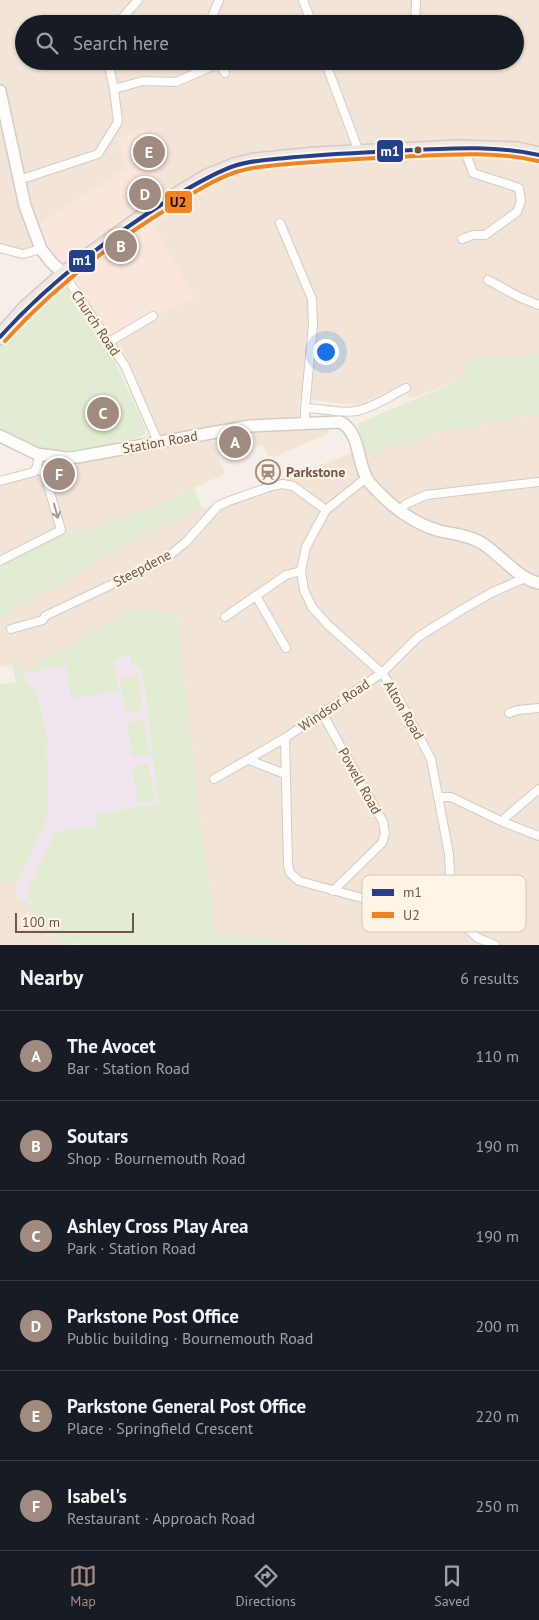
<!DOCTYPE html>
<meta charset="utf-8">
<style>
body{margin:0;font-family:"PT Sans",sans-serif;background:#242831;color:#f1f3f6}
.scale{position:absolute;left:15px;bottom:12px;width:119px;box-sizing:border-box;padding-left:5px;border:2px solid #735548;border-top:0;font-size:14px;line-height:18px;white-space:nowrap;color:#735548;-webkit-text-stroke:4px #fff5e7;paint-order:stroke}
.you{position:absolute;left:325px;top:351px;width:18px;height:18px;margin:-12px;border:4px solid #fff;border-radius:50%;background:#1a73e8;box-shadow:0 0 0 8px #1a73e833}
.badge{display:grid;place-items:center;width:32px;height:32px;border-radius:50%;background:#a18b80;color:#fff;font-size:16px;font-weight:700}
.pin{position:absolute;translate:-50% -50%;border:2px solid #fff;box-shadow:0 1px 5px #0006}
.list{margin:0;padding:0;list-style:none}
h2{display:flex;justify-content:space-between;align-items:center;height:65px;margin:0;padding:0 20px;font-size:21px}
h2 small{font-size:16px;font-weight:400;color:#9ea1a6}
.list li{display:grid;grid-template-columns:32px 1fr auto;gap:15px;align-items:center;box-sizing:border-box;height:90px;padding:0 20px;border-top:1px solid #363941}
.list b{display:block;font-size:19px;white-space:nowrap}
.list p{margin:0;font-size:16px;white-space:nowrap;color:#9ea1a6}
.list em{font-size:16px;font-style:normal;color:#9ea1a6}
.icon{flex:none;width:28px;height:28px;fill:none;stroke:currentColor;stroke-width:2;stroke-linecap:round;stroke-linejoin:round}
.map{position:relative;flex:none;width:539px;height:945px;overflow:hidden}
.search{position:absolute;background:#171b24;box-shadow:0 1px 4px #0004;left:15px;right:15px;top:15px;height:55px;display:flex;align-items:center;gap:12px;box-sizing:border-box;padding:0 18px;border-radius:28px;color:#9ea1a6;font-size:19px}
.sheet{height:605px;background:#171b24}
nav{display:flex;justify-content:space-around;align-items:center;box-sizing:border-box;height:70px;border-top:1px solid #363941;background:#171b24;font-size:14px;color:#9ea1a6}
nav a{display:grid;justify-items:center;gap:2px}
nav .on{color:#a18b80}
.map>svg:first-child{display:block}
</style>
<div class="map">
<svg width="539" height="945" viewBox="0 0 539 945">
<rect width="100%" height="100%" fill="#f6efe7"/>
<g fill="#f2e5d7" fill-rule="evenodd">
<path d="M0,0H539V356L481,357L462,379L410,399L403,384L359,405L299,399L300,430L328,429L330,433L274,457L268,455L262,445L256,446L250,426L209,434L225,474L141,512L82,533L61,530L0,561V481L31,474L38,459L158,442L109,342L148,213L168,202L163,191L127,169L113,177L41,249L34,252L0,248ZM24,24H515V61H24Z"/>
<polygon points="539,414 539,945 306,945 214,931 176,613 131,611 22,672 17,664 0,667 0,618 123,545 190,512 201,507 205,508 353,453 356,458 427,434"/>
<polygon points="0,882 17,884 16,891 20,899 65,945 0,945"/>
</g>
<polygon fill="#fae6dd" points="145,129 168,202 148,214 195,299 153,316 109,342 33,227 126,169 117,138"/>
<polygon fill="#f1e6f0" points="154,655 158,804 133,945 20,899 16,891 17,884 48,816 47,735 38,698 22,672 113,658"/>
<g fill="#e2ecd2">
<path d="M64,285L68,287L114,360L146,429L145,434L142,436C116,444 64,456 39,447C25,442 13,435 0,429V346L23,321L59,286Z"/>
<polygon points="539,356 539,414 427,434 367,455 357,424 462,379 469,360 481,357"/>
<polygon points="195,488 201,507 123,545 0,618 0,561 61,530 82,533 141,512"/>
<polygon points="131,611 176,613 214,931 309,945 81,945 75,943 65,945 20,899 36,905 26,894 55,832 98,826 96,814 158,804 143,672 131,663 129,656 113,659 119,691 71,699 65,666 22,673 38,698 47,735 48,816 17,884 0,882 0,685 16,682 12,665 18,663 22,672"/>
<polygon points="138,674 143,710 125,713 119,677"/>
<polygon points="144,719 150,755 132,758 127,722"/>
<polygon points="148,764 155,801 138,804 132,767"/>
</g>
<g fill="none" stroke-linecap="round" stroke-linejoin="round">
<defs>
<g id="street">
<polyline points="303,0 312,24"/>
<polyline points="117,24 138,0"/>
<polyline points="209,24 219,0"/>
<polyline points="415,24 416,0"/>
<polyline points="325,61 359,152"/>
<polyline points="219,63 225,73"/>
<polyline points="114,89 143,81 176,82 219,63 219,61"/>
<polyline points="19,180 98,154 118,122 114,89 108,61"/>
<polyline points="280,223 312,299 313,325 305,408 305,424"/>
<polyline points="462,239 473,235 485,235 517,212 521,201 519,188 473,173 464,148"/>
<polyline points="0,248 23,254 41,249"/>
<polyline points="64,274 125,366 158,442"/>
<polyline points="488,280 519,297 539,305"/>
<polyline points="109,342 153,316"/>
<path d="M305,408C321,408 340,414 356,411C373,408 391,395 406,388"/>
<polyline points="366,478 326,510 306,547 301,571 304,590 312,607 328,625 382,673 394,690 431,759 449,854 451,893 455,904 462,924 478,938 495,945"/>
<polyline points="0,481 34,472 36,469 40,454"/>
<polyline points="399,511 406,504 426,495 539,482"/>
<polyline points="0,561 61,530 45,475 40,470 36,469"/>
<polyline points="256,596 286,648"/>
<polyline points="225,617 286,575 301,571"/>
<polyline points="11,629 43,620 45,616 153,565 170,555 186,542 218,506 229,501 272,486 283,484 293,486 326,510"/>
<polyline points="322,713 383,822 385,834 382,843 333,891"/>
<polyline points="509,713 518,710 539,708"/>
<polyline points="285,738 288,865 290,873 299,881 388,905 451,893"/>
<polyline points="249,760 285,774"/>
<polyline points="214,779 285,738 382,673 418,637 463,609 493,592 525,578"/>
<polyline points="438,797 451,797 503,822 539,836"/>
<polyline points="503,822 506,817 539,789"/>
</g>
<g id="secondary">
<polyline points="0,91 25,206 41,249 51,262 64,274"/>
<path d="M0,436L37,454L67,458L77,457L250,426L340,422C361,431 357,467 369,482C388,504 411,523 440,531C453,534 468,535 480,542C499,553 518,579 539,583"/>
</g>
<polyline id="highway" points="0,337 25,309 64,274 148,213 207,177 234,166 254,161 316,155 458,148 517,150 539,155"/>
</defs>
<use href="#street" stroke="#d4cbc5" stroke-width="10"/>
<use href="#secondary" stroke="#d4cbc4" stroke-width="14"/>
<use href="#highway" stroke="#d5cac4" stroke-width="18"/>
<use href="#street" stroke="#fefdfb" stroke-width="8"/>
<use href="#secondary" stroke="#fefdfb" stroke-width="11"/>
<use href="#highway" stroke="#f0e6e3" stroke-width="15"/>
<defs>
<path id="bus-1" d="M0,337C49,282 108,238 170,199C191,187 211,174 234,166C251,160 268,160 286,158C321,154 357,153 392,151C441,149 491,144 539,155"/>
<path id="bus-2" d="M5,341C53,288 111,243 172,206C193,193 213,180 236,172C253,166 270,166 288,164C323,161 359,159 394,157C442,155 491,150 538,161"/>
</defs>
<use href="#bus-1" stroke="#fff5e7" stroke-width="8"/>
<use href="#bus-2" stroke="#fff5e7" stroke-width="8"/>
<use href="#bus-1" stroke="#23408f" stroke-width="4"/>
<use href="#bus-2" stroke="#f58220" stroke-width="4"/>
</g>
<defs><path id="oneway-shaft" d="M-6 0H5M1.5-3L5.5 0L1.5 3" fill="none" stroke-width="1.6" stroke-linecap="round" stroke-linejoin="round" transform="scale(1.25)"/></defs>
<use stroke="#ab9890" href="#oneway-shaft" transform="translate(56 511) rotate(74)"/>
<defs>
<symbol id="station-ring" viewBox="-11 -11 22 22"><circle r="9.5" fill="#fff5e7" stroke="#a18b80" stroke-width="1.5"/><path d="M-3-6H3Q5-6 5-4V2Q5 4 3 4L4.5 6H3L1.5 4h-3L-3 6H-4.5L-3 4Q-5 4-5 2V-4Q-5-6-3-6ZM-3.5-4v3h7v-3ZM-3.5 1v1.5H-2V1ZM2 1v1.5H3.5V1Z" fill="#a18b80"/></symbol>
</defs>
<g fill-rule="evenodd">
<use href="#station-ring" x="254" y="458" width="28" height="28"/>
</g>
<circle fill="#735548" stroke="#fff5e7" stroke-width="2" cx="418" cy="150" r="4.5"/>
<g text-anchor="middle" stroke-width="4.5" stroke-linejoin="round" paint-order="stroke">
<g font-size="14" fill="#735548" stroke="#fff5e7">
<text transform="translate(96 323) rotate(56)" y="5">Church Road</text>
<text transform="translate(160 442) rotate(-10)" y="5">Station Road</text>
<text transform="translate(142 568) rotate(-28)" y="5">Steepdene</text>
<text transform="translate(334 705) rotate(-34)" y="5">Windsor Road</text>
<text transform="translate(404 710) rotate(60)" y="5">Alton Road</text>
<text transform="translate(360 781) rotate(61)" y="5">Powell Road</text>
</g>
<g font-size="14" font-weight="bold" fill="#735548" stroke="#fff5e7" text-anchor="start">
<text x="286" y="477">Parkstone</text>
</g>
</g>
<rect x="362" y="875" width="164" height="57" rx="8" fill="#fff5e7" stroke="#d5c5b7" stroke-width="1"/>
<rect x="372" y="889" width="22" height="7" fill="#23408f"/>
<rect x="372" y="912" width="22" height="6" fill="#f58220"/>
<g font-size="14" fill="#735548">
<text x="403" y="897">m1</text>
<text x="403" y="920">U2</text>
</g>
<g stroke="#fff5e7" stroke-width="2">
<rect x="376" y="139" width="28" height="24" rx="5" fill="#23408f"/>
<rect x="164" y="190" width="29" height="24" rx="5" fill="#f58220"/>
<rect x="68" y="249" width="28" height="24" rx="5" fill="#23408f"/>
</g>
<g font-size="14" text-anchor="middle" font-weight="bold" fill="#fff">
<text x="390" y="156">m1</text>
<text x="82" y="265">m1</text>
</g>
<g font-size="14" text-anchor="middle" font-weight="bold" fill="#111">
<text x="178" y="207">U2</text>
</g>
</svg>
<div class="scale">100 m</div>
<div class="you"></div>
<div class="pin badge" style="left:235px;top:442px">A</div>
<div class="pin badge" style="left:121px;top:246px">B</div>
<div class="pin badge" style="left:103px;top:413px">C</div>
<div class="pin badge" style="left:145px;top:194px">D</div>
<div class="pin badge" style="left:149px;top:152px">E</div>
<div class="pin badge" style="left:59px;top:474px">F</div>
<div class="search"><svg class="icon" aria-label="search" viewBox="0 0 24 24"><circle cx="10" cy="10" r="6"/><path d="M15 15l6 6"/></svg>Search here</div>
</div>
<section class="sheet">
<h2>Nearby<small>6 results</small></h2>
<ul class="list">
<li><span class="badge">A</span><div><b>The Avocet</b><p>Bar · Station Road</p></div><em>110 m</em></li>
<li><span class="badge">B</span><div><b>Soutars</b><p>Shop · Bournemouth Road</p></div><em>190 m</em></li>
<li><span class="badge">C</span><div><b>Ashley Cross Play Area</b><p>Park · Station Road</p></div><em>190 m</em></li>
<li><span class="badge">D</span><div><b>Parkstone Post Office</b><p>Public building · Bournemouth Road</p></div><em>200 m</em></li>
<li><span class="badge">E</span><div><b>Parkstone General Post Office</b><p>Place · Springfield Crescent</p></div><em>220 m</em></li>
<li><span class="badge">F</span><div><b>Isabel's</b><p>Restaurant · Approach Road</p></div><em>250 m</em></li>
</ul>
</section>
<nav>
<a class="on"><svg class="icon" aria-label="map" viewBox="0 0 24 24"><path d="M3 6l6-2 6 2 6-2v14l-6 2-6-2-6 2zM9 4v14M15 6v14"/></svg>Map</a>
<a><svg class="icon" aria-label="directions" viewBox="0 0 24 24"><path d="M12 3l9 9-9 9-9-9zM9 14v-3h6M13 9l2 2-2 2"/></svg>Directions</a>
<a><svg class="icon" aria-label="saved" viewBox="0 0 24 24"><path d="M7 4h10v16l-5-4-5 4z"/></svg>Saved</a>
</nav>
